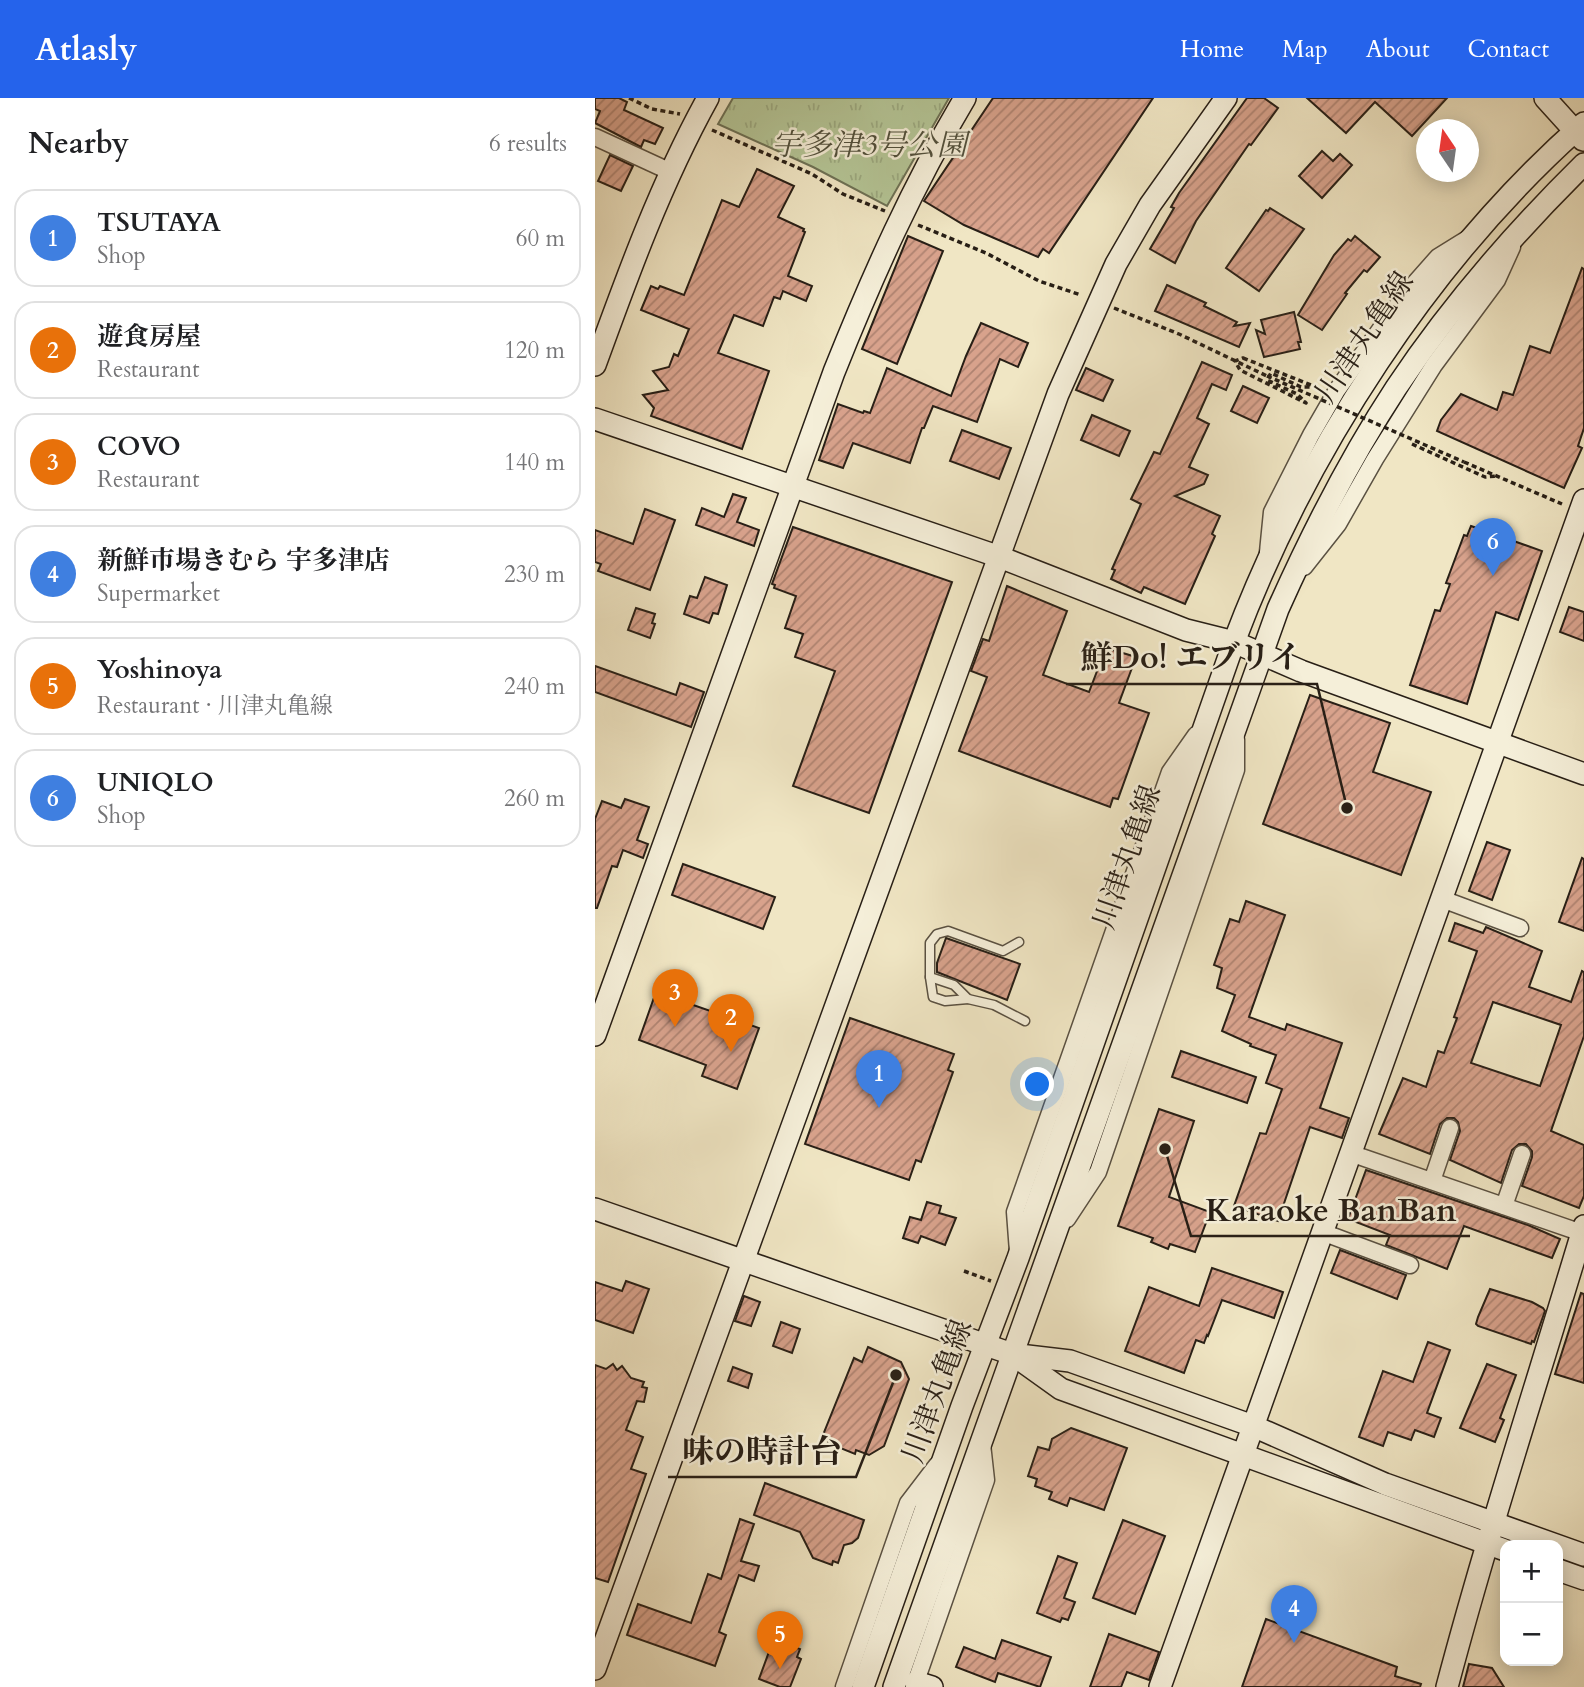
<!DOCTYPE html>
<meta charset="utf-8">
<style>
body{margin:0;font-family:Cardo,"Noto Serif JP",serif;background:#f6f6f6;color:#202124}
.controls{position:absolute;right:21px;bottom:21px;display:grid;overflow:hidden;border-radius:14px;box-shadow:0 4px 18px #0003}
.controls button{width:63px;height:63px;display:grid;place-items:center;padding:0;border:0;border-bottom:2px solid #e0e0e0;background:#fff;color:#202124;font:35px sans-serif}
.compass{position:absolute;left:821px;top:21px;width:63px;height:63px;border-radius:50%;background:#fff;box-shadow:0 4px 18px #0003;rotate:347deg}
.you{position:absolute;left:443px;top:987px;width:24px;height:24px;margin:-18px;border:5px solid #fff;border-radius:50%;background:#1a73e8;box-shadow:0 0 0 10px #1a73e833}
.badge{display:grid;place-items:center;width:46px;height:46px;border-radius:50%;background:#2563eb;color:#fff;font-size:23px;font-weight:700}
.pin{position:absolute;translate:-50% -58px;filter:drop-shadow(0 2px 4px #0008)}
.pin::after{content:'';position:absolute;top:37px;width:24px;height:21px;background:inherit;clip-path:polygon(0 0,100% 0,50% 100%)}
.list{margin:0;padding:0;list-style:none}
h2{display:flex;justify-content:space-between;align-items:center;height:91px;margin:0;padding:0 28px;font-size:30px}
h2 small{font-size:23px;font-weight:400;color:#757577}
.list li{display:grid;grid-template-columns:46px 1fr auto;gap:21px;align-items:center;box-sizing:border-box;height:98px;margin:0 14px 14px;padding:0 14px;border:2px solid #e0e0e0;border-radius:21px}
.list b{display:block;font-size:26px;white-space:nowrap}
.list p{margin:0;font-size:23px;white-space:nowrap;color:#757577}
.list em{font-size:23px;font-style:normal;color:#757577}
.map{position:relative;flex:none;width:989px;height:1589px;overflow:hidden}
header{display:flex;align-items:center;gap:42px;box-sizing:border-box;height:98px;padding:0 35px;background:#2563eb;color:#fff}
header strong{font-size:33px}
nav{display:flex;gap:38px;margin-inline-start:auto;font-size:24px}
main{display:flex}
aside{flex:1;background:#fff}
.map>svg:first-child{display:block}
</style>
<header>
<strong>Atlasly</strong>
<nav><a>Home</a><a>Map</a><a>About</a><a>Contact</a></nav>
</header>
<main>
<aside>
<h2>Nearby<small>6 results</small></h2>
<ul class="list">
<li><span class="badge" style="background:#3f7fe0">1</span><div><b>TSUTAYA</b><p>Shop</p></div><em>60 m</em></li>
<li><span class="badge" style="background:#e8710a">2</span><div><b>遊食房屋</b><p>Restaurant</p></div><em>120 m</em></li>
<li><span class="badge" style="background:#e8710a">3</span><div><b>COVO</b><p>Restaurant</p></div><em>140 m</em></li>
<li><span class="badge" style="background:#3f7fe0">4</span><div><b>新鮮市場きむら 宇多津店</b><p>Supermarket</p></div><em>230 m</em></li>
<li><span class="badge" style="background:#e8710a">5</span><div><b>Yoshinoya</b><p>Restaurant · 川津丸亀線</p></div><em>240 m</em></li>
<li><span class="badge" style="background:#3f7fe0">6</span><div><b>UNIQLO</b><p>Shop</p></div><em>260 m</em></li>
</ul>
</aside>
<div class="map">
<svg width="989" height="1589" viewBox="0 0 989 1589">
<defs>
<pattern id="park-tufts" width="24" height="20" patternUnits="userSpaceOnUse" patternTransform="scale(1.75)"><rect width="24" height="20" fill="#b5c697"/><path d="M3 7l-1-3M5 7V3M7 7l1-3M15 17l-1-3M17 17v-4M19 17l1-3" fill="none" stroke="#9caa81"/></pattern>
<pattern id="building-hatch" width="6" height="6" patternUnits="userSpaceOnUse" patternTransform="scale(1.75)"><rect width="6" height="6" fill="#d8a28c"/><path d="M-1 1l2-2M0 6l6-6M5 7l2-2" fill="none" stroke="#af8371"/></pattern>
</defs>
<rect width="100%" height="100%" fill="#f0e6c4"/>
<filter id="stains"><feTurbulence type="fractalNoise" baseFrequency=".00286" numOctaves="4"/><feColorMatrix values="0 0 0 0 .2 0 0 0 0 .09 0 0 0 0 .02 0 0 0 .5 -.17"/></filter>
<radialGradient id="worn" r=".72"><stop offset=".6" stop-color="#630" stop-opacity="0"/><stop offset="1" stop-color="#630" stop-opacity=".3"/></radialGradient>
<polygon fill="url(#park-tufts)" stroke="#6e7256" stroke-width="2" points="138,0 354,0 292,108 218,69 123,26"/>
<g fill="url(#building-hatch)" stroke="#281f16" stroke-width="2" fill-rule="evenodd">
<polygon points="0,0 24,0 32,4 29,12 68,30 60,46 49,42 46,49 0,25 5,13 0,11"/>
<polygon points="398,0 558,0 454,155 448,151 443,159 369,127 329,103"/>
<polygon points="652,0 669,0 683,10 656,47 654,46 601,123 580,165 555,151 579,110 576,109 584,95"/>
<polygon points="712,0 852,0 817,38 780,4 751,35"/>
<polygon points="727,53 738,63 745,56 757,67 727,100 704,78"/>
<polygon points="15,57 38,68 26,93 3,83"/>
<polygon points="162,71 199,88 183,119 209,131 208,133 210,134 193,178 217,188 211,203 188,193 185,201 179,199 168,228 139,217 123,255 174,273 147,351 56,318 59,310 48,297 73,292 58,273 74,269 79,256 83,258 94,231 46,212 56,188 63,191 65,188 89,197 127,102 144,109"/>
<polygon points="675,110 709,131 664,193 631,170 671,112 673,113"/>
<polygon points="313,138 348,153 302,266 267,251"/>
<polygon points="760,138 785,159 772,174 769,172 750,195 752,196 727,232 703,217 739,157 753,141 756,143"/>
<polygon points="987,170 989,171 989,330 983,348 987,350 969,390 842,333 846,322 866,296 902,312 908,294 918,297 935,248 955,255"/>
<polygon points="572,187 611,205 609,208 642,224 639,228 655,225 644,249 560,213"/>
<polygon points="699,214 706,244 703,244 705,251 669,259 661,232 670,236 666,222"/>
<polygon points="386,225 433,245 423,269 405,261 382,324 338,308 329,330 327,330 315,365 258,345 248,370 224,362 243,306 268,315 269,313 275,315 292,270 356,298 371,258"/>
<polygon points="607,264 637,277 631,292 617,286 602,320 614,326 594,369 613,377 609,386 580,398 625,418 617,436 620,438 590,506 549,489 546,495 516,481 520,472 517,471 546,406 536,401 559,354 565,356"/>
<polygon points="491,270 518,282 508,303 481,292"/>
<polygon points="648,288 674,300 662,325 636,313"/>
<polygon points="497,317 535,333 524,358 486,342"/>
<polygon points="367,332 416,350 404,381 355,363"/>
<polygon points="138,396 151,400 142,424 164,432 159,448 101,427 107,410 129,419"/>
<polygon points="50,411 80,422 55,492 3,473 6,466 0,464 0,432 38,446"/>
<polygon points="876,428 947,453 923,522 901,514 872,606 815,587 840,512 845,513 855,486 851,485 869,437 872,438"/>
<polygon points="198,429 357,484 274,715 198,688 240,573 200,559 208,536 190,530 201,498 179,490 180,487 177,486"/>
<polygon points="110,479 132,487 123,516 118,515 114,525 89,516 95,498 102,500"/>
<polygon points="412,488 472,513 448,577 494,594 511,550 541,559 524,605 554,615 523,701 518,700 515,709 364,653 392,579 376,573 388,541 394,543"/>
<polygon points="974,509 989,514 989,543 965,534"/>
<polygon points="41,510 60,516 57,525 60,526 55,540 33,532"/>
<polygon points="0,568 81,597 85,585 109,594 96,629 0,594"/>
<polygon points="715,597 795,625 778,674 836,694 806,777 668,726"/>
<polygon points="30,701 54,709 42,742 53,746 48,760 28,752 22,769 17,768 2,810 0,810 0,721 7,703 26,710"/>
<polygon points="892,744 915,752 897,802 874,793"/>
<polygon points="987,760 989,761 989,833 964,824"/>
<polygon points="88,766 180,799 168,831 77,797"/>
<polygon points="651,803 690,817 654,919 690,932 692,926 747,945 725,1010 754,1020 747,1040 715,1029 683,1123 639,1108 665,1035 671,1036 687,991 671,985 681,957 655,948 656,946 627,933 640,897 622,890 627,870 619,867 635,821 644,824"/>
<path d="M860,825L888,835L891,829L947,853L934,889L976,904L987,873L989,874V938L956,1033L989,1047V1098L984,1110L927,1088L937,1059V1053L931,1046H924L917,1052L906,1085L855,1062L865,1033L863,1024L859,1020H852L845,1026L835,1056L784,1036L808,980L831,989L843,953L849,955L862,920L859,919L882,853L854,843ZM898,904L966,927L945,988L876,965Z"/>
<polygon points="351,840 425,866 412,902 342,874 342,865"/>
<polygon points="61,894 164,930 142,991 107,978 111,967 44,942"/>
<polygon points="255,920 359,956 353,972 358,974 326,1064 321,1062 314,1082 210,1046"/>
<polygon points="586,953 661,979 652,1005 577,979"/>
<polygon points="564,1011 599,1023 574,1099 615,1114 600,1154 575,1146 573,1151 556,1144 558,1140 523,1128"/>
<polygon points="771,1072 933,1127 965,1141 957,1160 869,1128 852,1171 791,1147 795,1137 753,1121"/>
<polygon points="332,1104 346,1108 344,1115 361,1120 350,1147 326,1138 323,1145 308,1140 315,1119 326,1122"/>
<polygon points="745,1152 811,1177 802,1201 736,1175"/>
<polygon points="617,1170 688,1194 679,1220 627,1202 613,1238 612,1237 609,1245 601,1242 589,1275 530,1253 554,1189 604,1208"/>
<polygon points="31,1183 54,1191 38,1235 0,1222 0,1184 27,1193"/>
<polygon points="895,1191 937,1204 948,1210 950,1213 939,1244 937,1243 936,1246 883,1228 881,1226 883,1219"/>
<polygon points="986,1195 989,1196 989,1285 960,1276"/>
<polygon points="149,1198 165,1204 156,1228 140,1223"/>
<polygon points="186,1224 205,1231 197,1255 178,1248"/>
<polygon points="833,1244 855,1252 832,1315 846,1320 839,1339 820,1332 816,1342 793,1334 788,1348 764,1339 788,1273 818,1284"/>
<polygon points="273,1249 306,1264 314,1281 289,1348 274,1357 261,1352 260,1356 233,1345 235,1340 228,1337 259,1260 267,1264"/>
<polygon points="18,1266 22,1272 27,1268 36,1280 49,1284 47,1289 52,1290 49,1304 42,1303 31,1332 48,1339 36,1371 51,1376 13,1484 0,1480 0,1267 11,1271"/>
<polygon points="892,1266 921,1277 905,1320 909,1322 900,1344 865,1330"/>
<polygon points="138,1269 157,1276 153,1290 133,1283"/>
<polygon points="476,1330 532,1350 509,1412 475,1400 472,1408 454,1401 457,1394 440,1388 442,1381 433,1378 443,1349 454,1352 457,1341"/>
<polygon points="170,1385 269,1422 263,1440 257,1445 249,1447 243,1465 238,1463 237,1467 218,1460 205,1434 159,1417"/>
<polygon points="145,1421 159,1426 146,1463 164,1468 159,1483 144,1477 124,1534 131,1537 120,1568 32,1537 43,1506 96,1525 113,1476 126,1481"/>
<polygon points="528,1422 570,1438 540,1516 498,1500"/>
<polygon points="463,1458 482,1465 469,1500 480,1504 473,1522 467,1520 465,1524 442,1515"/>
<polygon points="671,1521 802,1569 800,1578 826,1586 825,1589 647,1589"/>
<polygon points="514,1536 564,1554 554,1582 532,1574 526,1589 495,1589"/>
<polygon points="407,1542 456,1559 445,1589 403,1575 400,1584 361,1569 369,1549 400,1561"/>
<polygon points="183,1543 205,1551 202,1559 206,1561 195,1589 185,1589 164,1581 175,1551 179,1552"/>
<polygon points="874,1566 897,1570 909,1589 868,1589"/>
</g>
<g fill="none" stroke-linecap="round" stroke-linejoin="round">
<defs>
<g id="lane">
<polyline points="424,844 408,853 353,833 342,836 335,845 335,879 359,887 373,901 399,907 430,923"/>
<polyline points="335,879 338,899 350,903 373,901"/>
</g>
<g id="street">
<polyline points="0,39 76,74"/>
<polyline points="673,454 677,414 716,337 742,292 812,194 843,159 872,141"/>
<polyline points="709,469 743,426 780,361 839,267 902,182 917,149"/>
<polyline points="847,801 925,830"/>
<polyline points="755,1055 987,1135"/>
<polyline points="837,1083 855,1030"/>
<polyline points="909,1108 927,1056"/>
<polyline points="472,1121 503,1074 641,672 641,641"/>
<polyline points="727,1134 815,1167"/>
<polyline points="423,1154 420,1114 575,674 601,637"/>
<polyline points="249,1589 313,1405 342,1367"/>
<polyline points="319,1589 391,1382 387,1346"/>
</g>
<g id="secondary">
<polyline points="950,0 988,42"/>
<path d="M0,267C33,176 66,85 113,0"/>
<polyline points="0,321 402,458 591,532 639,544 706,573 989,676"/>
<path d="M0,937L239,274C277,179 318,87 370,0"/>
<polyline points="0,1111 417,1256 475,1263 658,1328 790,1386 989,1457"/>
<polyline points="420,1258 466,1291 910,1452"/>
<polyline points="963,1472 989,1481"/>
<polyline points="0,1571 463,296 521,166 555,107 631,0"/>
<polyline points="321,1584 337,1589"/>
<path d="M268,1589L367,1308L423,1160L639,544C711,353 835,161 989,25"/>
<path d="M299,1589L683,511C717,435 755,360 801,290C855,209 919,135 989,66"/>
<polyline points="565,1589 989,402"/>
<path d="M852,1589C893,1434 943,1282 989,1128"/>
</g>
</defs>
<use href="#lane" stroke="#5a5142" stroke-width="11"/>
<use href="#street" stroke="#5a5142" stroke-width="19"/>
<use href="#secondary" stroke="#281f16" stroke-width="24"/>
<g stroke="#281f16" stroke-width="3.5" stroke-dasharray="5 3.5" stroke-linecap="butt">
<polyline points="34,0 57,11 85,16"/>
<polyline points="117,32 217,76 248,96 290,113"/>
<polyline points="323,127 391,155 444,183 486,197"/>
<polyline points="519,210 584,236 672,278"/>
<polygon points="648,260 721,289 706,289 676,275 672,282 702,296 711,305 645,272 640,263"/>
<polyline points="817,346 890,379 902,378"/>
<polyline points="869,364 967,406"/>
<polyline points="369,1173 396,1183"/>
</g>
<use href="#lane" stroke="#f5efd9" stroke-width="8"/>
<use href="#street" stroke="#f5efd9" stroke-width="16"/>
<use href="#secondary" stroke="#f5efd9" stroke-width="21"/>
<polyline stroke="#281f16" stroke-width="3.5" stroke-dasharray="5 3.5" stroke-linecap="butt" points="672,278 869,364"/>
</g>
<g text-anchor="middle" stroke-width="5" stroke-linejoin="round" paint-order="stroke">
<g font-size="30" font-style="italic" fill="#52513d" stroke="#f5efd9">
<text x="274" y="57">宇多津3号公園</text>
</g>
<g font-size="30" fill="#281f16" stroke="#f5efd9">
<text transform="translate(769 239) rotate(-56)" y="10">川津丸亀線</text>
<text transform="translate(532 759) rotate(-71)" y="10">川津丸亀線</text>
<text transform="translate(342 1293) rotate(-70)" y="10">川津丸亀線</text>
</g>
</g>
<path fill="none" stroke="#281f16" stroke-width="2.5" d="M752 710L722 586H471M570 1051L596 1138H875M301 1277L261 1379H73"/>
<g fill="#281f16" stroke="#f5efd9" stroke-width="2.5">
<circle cx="752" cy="710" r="7"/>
<circle cx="570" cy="1051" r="7"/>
<circle cx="301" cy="1277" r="7"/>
</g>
<g font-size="32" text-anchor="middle" font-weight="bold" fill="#281f16" stroke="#f5efd9" stroke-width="5" stroke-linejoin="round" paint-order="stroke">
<text x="596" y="570">鮮Do! エブリイ</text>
<text x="736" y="1123">Karaoke BanBan</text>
<text x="167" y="1364">味の時計台</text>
</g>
<rect width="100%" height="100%" filter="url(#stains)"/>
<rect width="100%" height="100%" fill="url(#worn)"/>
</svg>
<div class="controls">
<button>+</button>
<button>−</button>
</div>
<svg class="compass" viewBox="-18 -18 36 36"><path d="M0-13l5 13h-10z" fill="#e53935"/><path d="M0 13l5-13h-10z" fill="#757577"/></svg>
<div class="you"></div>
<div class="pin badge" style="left:284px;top:1010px;background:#3f7fe0">1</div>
<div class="pin badge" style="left:136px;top:954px;background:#e8710a">2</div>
<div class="pin badge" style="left:80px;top:929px;background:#e8710a">3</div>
<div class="pin badge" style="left:699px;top:1545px;background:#3f7fe0">4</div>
<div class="pin badge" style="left:185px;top:1571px;background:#e8710a">5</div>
<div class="pin badge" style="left:898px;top:478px;background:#3f7fe0">6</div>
</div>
</main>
